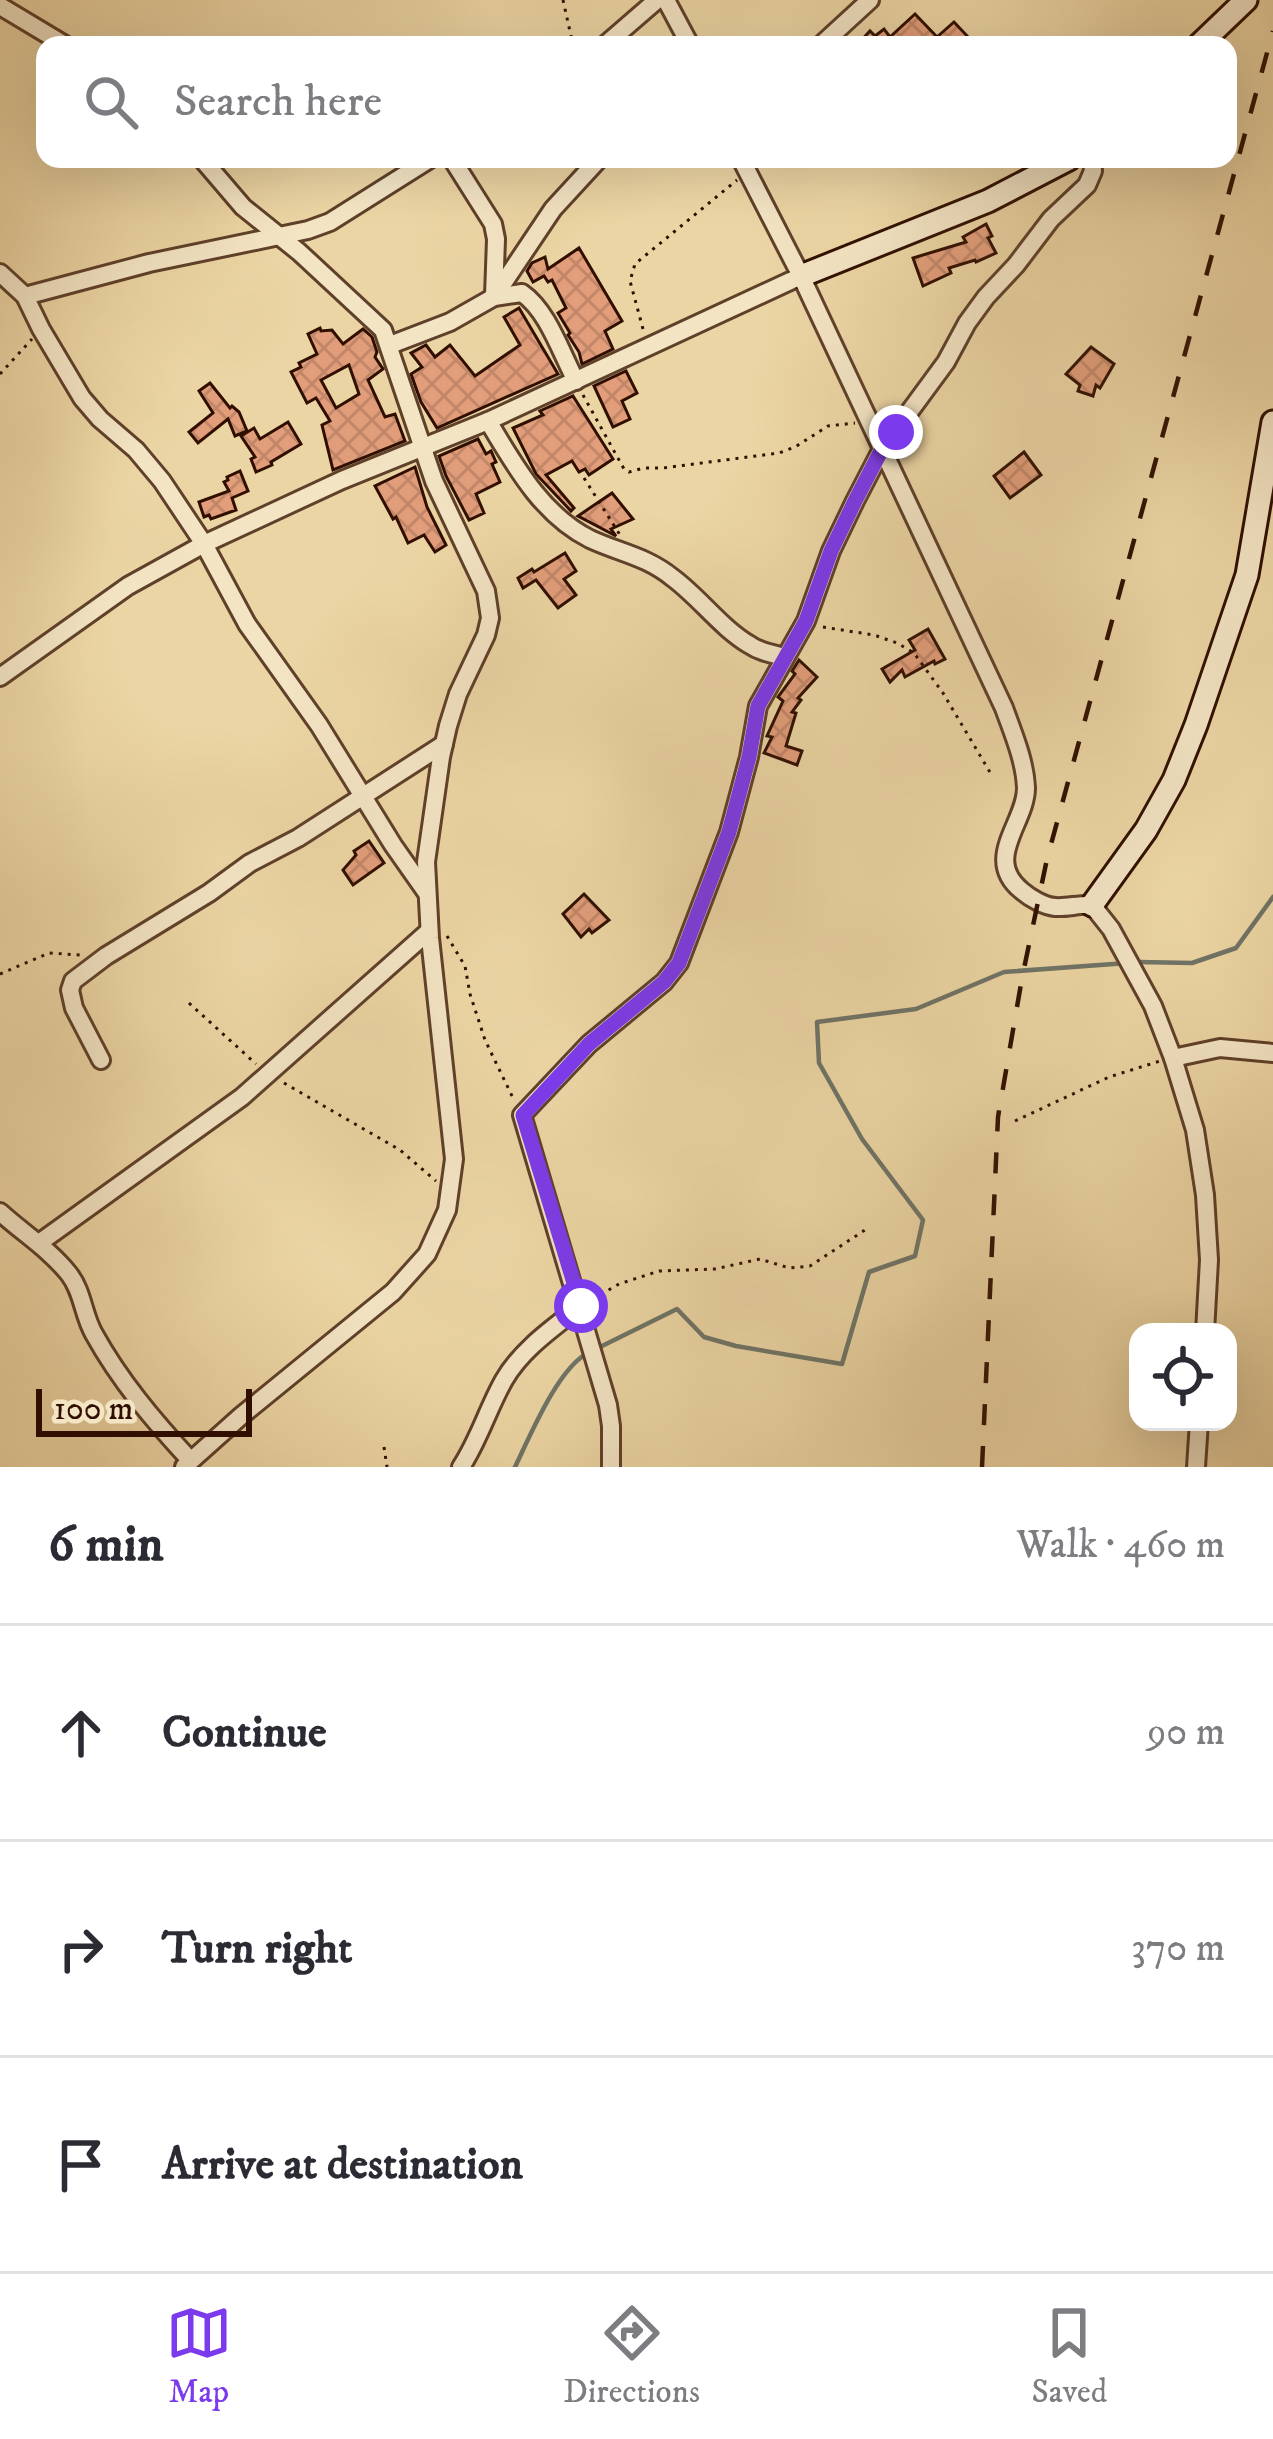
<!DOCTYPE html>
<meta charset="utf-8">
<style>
body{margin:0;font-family:"IM FELL DW Pica",serif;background:#f2f2f3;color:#2b2b33}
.controls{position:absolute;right:36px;bottom:36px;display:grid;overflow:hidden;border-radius:24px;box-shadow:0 12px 48px #0002}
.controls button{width:108px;height:108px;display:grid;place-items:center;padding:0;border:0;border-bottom:3px solid #e1e1e2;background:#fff;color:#2b2b33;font:60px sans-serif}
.scale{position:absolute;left:36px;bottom:30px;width:216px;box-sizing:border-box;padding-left:12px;border:6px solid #300f01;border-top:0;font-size:33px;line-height:42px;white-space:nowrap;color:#300f01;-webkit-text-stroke:9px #f3e4c4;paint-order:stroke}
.stop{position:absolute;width:36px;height:36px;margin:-27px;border:9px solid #7c3aed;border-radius:50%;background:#fff}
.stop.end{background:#7c3aed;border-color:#fff;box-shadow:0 3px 12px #0008}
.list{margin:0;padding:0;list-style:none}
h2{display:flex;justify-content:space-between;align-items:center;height:156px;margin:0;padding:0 48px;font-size:51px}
h2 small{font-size:39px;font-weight:400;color:#7c7c81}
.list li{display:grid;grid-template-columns:78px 1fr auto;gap:36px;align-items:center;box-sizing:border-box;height:216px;padding:0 48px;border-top:3px solid #e1e1e2}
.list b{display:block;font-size:45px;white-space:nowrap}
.list em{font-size:39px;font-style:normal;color:#7c7c81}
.icon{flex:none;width:66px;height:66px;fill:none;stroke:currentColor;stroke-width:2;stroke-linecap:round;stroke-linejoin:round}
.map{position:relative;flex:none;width:1273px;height:1467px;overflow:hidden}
.search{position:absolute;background:#fff;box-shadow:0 12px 48px #0002;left:36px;right:36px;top:36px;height:132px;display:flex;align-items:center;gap:30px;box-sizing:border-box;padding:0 42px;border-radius:24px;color:#7c7c81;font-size:45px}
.sheet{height:804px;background:#fff}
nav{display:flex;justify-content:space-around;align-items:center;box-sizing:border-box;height:168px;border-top:3px solid #e1e1e2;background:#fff;font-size:33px;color:#7c7c81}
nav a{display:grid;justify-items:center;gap:6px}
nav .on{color:#7c3aed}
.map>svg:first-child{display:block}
</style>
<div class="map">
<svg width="1273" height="1467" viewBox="0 0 1273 1467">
<defs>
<pattern id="building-cross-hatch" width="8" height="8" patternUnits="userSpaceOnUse" patternTransform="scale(3)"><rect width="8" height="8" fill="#e29e7b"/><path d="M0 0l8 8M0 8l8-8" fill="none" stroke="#c28769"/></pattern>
</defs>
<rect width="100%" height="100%" fill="#ecd5a4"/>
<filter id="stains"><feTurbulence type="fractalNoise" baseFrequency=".00167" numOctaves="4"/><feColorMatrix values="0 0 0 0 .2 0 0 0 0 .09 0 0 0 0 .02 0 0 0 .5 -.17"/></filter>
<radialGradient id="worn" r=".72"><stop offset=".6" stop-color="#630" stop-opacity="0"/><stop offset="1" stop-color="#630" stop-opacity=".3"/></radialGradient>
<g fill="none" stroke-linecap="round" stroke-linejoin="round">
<g stroke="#6f7467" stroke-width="4.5">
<polyline points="1138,962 1192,963 1236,948 1273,897"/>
<polyline points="598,1348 677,1309 704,1337 736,1346 842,1364 869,1272 915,1256 923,1220 862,1139 819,1063 817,1022 916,1009 1004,972 1127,963"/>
<path d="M515,1467C530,1436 558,1368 588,1353"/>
</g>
</g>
<g fill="url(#building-cross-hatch)" stroke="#300f01" stroke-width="3" fill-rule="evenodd">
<polygon points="915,14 937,37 954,22 971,40 965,45 857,45 870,31 875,36 884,29 890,37"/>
<polygon points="986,224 992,236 988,238 996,253 976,262 975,260 949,268 951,273 923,286 913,258 966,242 963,237"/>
<polygon points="579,248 622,321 605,331 613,349 582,364 579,352 568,335 570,333 558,313 566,308 552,280 548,282 544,276 533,282 527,271 532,263 545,257 548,269"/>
<polygon points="519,308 558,374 437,428 421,402 411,374 422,367 411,353 426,345 435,357 450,345 475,376 520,345 504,317"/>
<path d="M320,328L321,331L332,330L343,344L363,329L372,337L377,352L375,357L383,369L368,380L385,417L395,414L405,441L333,470L322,425L330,421L316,398L307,403L291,372L301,367L299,363L317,354L308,334ZM349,365L359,394L336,408L321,380Z"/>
<polygon points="1091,347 1114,364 1100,388 1096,385 1093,396 1078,391 1080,385 1066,374"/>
<polygon points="626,371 637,393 622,401 630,419 613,427 594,386"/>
<polygon points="210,383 230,408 232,406 239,412 247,431 235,436 228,419 198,443 189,432 213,413 199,391"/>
<polygon points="573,396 613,459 589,475 585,469 579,472 572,461 546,475 574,508 571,511 536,474 513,428 543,415 540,411"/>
<polygon points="288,422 301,444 271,462 272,465 256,472 251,459 255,457 241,436 254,428 260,439"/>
<polygon points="478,439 486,454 491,451 496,462 492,464 500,482 476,494 484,513 469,520 446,476 439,456"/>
<polygon points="1024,452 1041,475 1010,498 994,476"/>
<polygon points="415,467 427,507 446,545 435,552 424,535 408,543 396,517 393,519 375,486"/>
<polygon points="240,471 248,491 232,498 236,510 211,519 209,515 204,517 199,502 229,491 224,482 228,480 227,477"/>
<polygon points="612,493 633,519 611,529 616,536 578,516"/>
<polygon points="565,553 576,571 564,579 576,595 558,608 536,580 523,588 518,578 532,569 534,572"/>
<polygon points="928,629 945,659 935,664 934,661 905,677 902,670 890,682 882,669 915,650 909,640"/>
<polygon points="799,660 817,677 798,698 801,700 792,712 796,713 786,746 802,751 797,765 764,753 772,737 767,736 783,701 778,697 795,674 792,671"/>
<polygon points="369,841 384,863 353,885 343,870 356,855 354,851"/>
<polygon points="584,894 609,920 592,933 589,929 581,937 563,914"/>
</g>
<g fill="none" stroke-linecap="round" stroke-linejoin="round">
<defs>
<g id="street">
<polyline points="666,0 690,45"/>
<polyline points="0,6 65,45"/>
<polyline points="605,45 657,0"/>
<polyline points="821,45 870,0"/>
<polyline points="452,159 493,224 496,239 494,296"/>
<path d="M741,159L801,276L1004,708C1013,733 1025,761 1026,788C1026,823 982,859 1022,891C1030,898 1044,906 1055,907C1067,908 1079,904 1092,905L1111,929L1153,1006L1173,1058L1195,1130L1205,1195L1209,1260L1205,1332"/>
<polyline points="0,273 25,296 41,329 82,398 100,419 136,450 162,481 204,544 247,624 319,725 393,845 426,892"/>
<polyline points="25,296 149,263 308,230 330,222 430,159"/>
<polyline points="494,297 553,209 599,159"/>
<path d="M390,345L450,322L494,297L522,293C548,311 561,353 576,381"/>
<path d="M488,421C515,466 542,515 590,539C620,553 646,556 673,578C700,598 721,628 750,645C760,652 773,654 785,657"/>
<polyline points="0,677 128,586 204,544 342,480 488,421 801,276"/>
<polyline points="1173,1058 1220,1048 1273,1053"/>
<polyline points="101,1060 74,1008 70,990 73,981 106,956 209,893 250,863 298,838 444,744"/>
<path d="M0,1212C23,1233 49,1249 69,1274C83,1292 83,1315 94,1334C120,1381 154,1421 190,1460"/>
<polyline points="39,1243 242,1097 429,931"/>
<polyline points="184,1467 241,1416 393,1292 427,1254 447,1210 454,1159 430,938 426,862 441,757 448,726 458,694 486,635 490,618 486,591 434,481 383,330 299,252 243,207 202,159"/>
<path d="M461,1467C479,1440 488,1408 504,1380C522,1349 553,1328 581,1306"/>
<polyline points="611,1467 611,1426 608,1405 522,1115 589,1044 664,982 679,963 729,832 749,757 758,706 806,621 831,551 855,501 882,449 946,362 967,323 986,297 1016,265 1051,219 1087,185 1093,171 1092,159"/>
<polyline points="1196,1467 1199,1422"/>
</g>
<g id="secondary">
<polyline points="1199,45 1246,0"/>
<polyline points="801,276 988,201 1069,159"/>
<polyline points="1092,905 1146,830 1174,780 1196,725 1247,575 1273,422"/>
</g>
</defs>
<use href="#street" stroke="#5f402a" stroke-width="22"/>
<use href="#secondary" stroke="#300f01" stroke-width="27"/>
<g stroke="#300f01" stroke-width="3" stroke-dasharray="3 6" stroke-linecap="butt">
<polyline points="563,0 573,45"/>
<polyline points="643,329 630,281 635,264 737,180"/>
<polyline points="0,374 32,339"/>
<polyline points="583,395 624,469 629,472 644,468 663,468 779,453 795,447 828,426 855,423"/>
<polyline points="584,478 620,535"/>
<polyline points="823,627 874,635 897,643 914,653 943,693 991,774"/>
<polyline points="447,936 465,966 470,994 485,1040 513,1098"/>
<polyline points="0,974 49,953 80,955"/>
<polyline points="189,1003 256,1064"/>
<polyline points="284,1083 400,1150 436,1181"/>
<polyline points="1015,1121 1109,1077 1160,1061"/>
<polyline points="593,1299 619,1284 659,1271 715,1269 760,1259 789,1268 810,1266 865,1230"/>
<polyline points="384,1447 387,1467"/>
</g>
<use href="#street" stroke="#f3e4c4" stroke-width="16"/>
<use href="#secondary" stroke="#f3e4c4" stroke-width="21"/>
<polyline stroke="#300f01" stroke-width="4.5" stroke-dasharray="21 21" stroke-linecap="butt" points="982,1467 998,1117 1022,978 1047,859 1273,31"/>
</g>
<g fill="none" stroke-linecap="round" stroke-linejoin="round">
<polyline stroke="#7c3aed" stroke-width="15" points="581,1306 523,1115 589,1044 664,982 679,963 729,832 749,757 758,706 806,621 831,551 855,501 882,449 896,432"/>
</g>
<rect width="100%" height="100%" filter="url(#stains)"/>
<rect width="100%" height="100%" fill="url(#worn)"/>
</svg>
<div class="controls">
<button><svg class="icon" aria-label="locate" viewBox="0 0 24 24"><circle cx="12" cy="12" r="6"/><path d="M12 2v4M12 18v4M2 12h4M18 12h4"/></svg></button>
</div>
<div class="scale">100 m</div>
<div class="stop" style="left:581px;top:1306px"></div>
<div class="stop end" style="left:896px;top:432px"></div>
<div class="search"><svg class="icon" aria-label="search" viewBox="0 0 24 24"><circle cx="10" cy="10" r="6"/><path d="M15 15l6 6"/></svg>Search here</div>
</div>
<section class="sheet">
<h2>6 min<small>Walk · 460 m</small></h2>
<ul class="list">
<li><svg class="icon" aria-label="ahead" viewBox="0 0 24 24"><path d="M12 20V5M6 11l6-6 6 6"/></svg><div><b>Continue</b></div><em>90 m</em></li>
<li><svg class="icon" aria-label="right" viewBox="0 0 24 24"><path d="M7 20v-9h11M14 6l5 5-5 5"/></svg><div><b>Turn right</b></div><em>370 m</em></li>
<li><svg class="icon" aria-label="arrive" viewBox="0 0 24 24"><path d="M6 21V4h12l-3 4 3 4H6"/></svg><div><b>Arrive at destination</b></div></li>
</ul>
</section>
<nav>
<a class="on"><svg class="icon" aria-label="map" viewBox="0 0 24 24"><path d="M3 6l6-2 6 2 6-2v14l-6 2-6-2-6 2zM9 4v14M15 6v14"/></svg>Map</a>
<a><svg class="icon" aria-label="directions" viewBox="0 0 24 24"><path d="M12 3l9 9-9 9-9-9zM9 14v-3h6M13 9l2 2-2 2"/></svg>Directions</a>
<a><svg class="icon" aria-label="saved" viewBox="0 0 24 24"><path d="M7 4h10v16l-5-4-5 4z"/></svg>Saved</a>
</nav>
